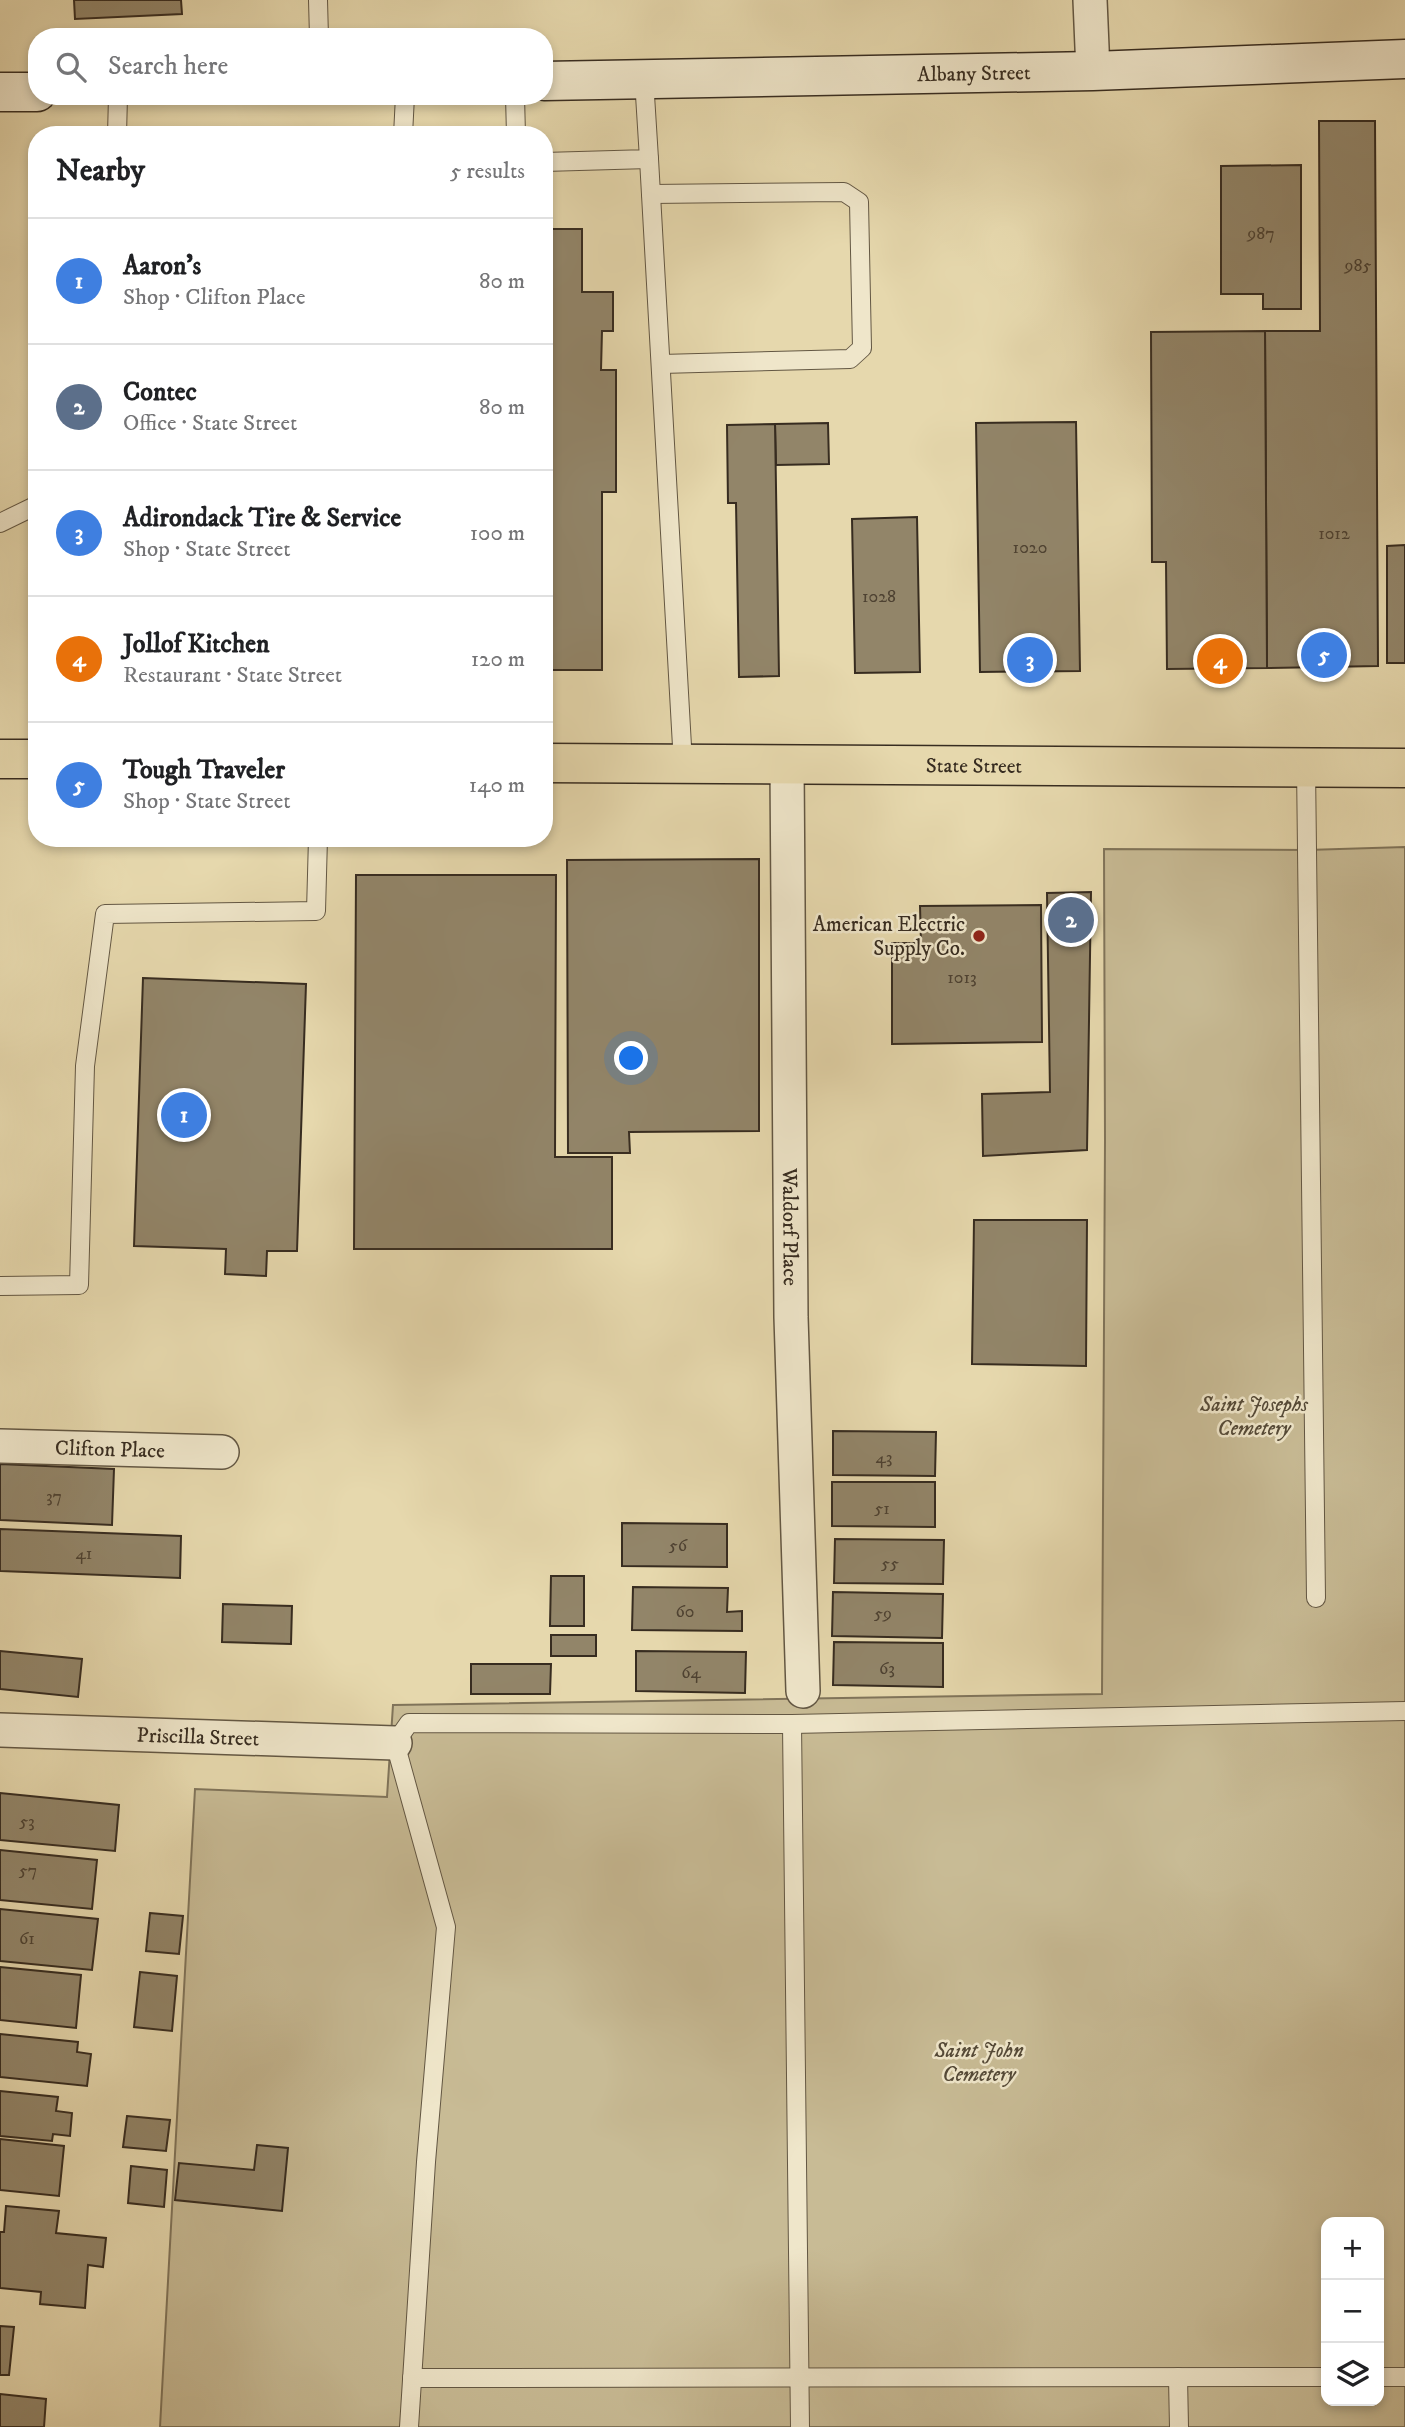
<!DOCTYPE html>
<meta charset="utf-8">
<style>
body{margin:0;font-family:"IM FELL DW Pica",serif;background:#f6f6f6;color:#202124}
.controls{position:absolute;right:21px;bottom:21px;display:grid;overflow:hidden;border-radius:14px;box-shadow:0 4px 10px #0003}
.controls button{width:63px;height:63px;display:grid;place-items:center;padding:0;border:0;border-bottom:2px solid #e0e0e0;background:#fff;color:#202124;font:35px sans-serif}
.you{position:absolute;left:632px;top:1059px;width:24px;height:24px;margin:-18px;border:5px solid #fff;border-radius:50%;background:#1a73e8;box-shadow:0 0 0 10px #1a73e833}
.badge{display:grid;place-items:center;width:46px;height:46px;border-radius:50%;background:#1a73e8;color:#fff;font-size:23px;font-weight:700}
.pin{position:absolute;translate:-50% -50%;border:4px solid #fff;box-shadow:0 2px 7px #0006}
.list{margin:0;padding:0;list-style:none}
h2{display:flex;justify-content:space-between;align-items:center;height:91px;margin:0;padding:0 28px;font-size:30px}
h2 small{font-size:23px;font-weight:400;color:#757577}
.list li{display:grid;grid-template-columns:46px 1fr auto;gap:21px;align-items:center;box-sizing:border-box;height:126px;padding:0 28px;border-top:2px solid #e0e0e0}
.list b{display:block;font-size:26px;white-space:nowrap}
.list p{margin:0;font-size:23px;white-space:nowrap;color:#757577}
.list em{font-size:23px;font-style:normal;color:#757577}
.icon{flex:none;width:38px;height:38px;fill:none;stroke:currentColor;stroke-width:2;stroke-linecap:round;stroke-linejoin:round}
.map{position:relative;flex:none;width:1405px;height:2427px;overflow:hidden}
.search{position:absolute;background:#fff;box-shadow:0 4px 10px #0003;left:28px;top:28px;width:525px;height:77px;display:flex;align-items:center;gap:18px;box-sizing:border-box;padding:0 24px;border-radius:28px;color:#757577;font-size:26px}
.panel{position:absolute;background:#fff;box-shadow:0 4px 10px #0003;left:28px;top:126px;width:525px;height:721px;border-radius:28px}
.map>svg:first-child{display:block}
</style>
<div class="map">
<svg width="1405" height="2427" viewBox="0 0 1405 2427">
<rect width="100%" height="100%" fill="#e6d8ad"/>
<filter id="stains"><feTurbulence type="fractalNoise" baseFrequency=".00286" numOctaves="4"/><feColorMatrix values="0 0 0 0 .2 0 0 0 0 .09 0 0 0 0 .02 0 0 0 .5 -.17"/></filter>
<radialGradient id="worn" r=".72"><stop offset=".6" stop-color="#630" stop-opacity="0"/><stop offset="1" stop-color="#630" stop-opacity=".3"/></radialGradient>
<path fill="#c8bb95" stroke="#80745a" stroke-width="2" fill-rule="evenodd" d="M1405,847V2427H160L195,1789L387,1797L393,1705L1102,1694L1105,1140L1104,849L1307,850ZM1326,2222H1379V2401H1326Z"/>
<g fill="#928569" stroke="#372c20" stroke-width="2">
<polygon points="74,0 181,0 182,14 75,19"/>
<polygon points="1319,121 1375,121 1378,666 1267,668 1265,331 1320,331"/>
<polygon points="1301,165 1301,309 1263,309 1263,294 1221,294 1221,166"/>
<polygon points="544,229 582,229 582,292 613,292 613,331 602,331 601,370 616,370 616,492 602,492 602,670 544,670"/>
<polygon points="1265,331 1267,668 1167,669 1166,562 1152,562 1151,332"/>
<polygon points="1076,422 1080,671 980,672 976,423"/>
<polygon points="828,423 829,464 776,465 775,424"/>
<polygon points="775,424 779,676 739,677 736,503 728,503 727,425"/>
<polygon points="917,517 920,672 855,673 852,519"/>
<polygon points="1405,545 1405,663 1387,663 1387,546"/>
<polygon points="759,859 759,1131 629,1132 630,1153 568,1153 567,860"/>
<polygon points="356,875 556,875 555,1157 612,1157 612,1249 354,1249"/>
<polygon points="1091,892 1087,1150 983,1156 982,1094 1050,1092 1047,893"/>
<polygon points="1041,905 1042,1042 892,1044 892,943 921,943 920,906"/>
<polygon points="143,978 306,984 297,1251 267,1251 266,1276 225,1274 226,1249 134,1246"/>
<polygon points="974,1220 1087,1220 1086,1366 972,1364"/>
<polygon points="833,1431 936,1432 935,1476 833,1475"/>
<polygon points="0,1464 114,1469 112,1525 0,1520"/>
<polygon points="832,1482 935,1482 935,1527 832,1526"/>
<polygon points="622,1523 727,1524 727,1567 622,1566"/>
<polygon points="0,1529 181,1536 180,1578 0,1571"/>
<polygon points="835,1539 944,1540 943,1584 834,1583"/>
<polygon points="551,1576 584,1576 584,1626 550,1626"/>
<polygon points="633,1587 728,1588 727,1612 742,1611 742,1631 632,1630"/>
<polygon points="833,1592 943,1594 942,1638 832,1636"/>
<polygon points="223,1604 292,1606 291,1644 222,1642"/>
<rect x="551" y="1635" width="45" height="21"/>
<polygon points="834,1642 943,1643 943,1687 833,1685"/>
<polygon points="0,1651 82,1659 78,1697 0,1689"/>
<polygon points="636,1651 746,1652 745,1693 636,1691"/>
<polygon points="471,1664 551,1664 550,1694 471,1694"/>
<polygon points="0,1793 119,1805 115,1851 0,1840"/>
<polygon points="0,1850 97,1860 92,1909 0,1900"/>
<polygon points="0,1909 98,1919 92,1970 0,1961"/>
<polygon points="150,1913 183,1916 179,1954 146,1951"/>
<polygon points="0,1967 81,1975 76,2028 0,2020"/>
<polygon points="140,1972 177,1976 172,2031 134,2027"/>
<polygon points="0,2034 78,2042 77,2052 91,2054 87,2086 0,2077"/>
<polygon points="0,2091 58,2097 56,2111 72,2113 70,2136 53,2134 52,2141 0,2136"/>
<polygon points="127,2116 170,2120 166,2151 123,2147"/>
<polygon points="0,2139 64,2146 59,2196 0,2190"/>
<polygon points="257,2145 288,2148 282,2211 175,2200 179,2163 254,2170"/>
<polygon points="131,2166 167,2170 164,2207 128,2203"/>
<polygon points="6,2206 59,2211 56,2233 106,2238 103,2267 88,2265 85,2308 40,2304 41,2292 0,2288 0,2232 4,2232"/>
<polygon points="0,2326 14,2327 9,2375 0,2375"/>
<polygon points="0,2394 46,2399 44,2427 0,2427"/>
</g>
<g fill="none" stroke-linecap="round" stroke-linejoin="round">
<defs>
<g id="lane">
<polyline points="318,0 319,37"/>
<polyline points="515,96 516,135"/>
<polyline points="117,135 118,96"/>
<polyline points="403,135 405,96"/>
<polyline points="649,159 683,764"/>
<polyline points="544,162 649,159 644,79"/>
<polyline points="651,194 844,192 859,202 862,348 850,359 661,364"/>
<polyline points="0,523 37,505"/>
<polyline points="1306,767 1316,1598"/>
<polyline points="0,1286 79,1285 85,1066 105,914 316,911 318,838"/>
<polyline points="792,1724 800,2427"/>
<polyline points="1178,2377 1179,2427"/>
<polyline points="1379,2377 1405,2377"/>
<polyline points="412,2378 1326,2377"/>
<polyline points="409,2427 426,2162 446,1927 395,1743 409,1723 792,1724 1405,1711"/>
</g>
<g id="street">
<polyline points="1090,0 1093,71"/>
<path id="s1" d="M787,765L791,1317L803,1691"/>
<path id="s2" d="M0,1446L222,1452"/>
<path id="s3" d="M0,1730L395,1743"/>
</g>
<g id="secondary">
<path id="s4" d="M544,81L1093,71L1405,59"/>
<polyline points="0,92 37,92"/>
</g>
<g id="primary">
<polyline points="0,759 37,759"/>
<path id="s5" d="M544,763L1405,768"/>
</g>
</defs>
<use href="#lane" stroke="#635743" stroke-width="20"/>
<use href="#street" stroke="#635743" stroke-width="36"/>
<use href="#secondary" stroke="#372c20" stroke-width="41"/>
<use href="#primary" stroke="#372c20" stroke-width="41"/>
<use href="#lane" stroke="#efe6ca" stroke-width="18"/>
<use href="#street" stroke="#efe6ca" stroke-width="33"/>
<use href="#secondary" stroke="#efe6ca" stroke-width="38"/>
<use href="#primary" stroke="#e6d8ad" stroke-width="38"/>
</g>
<circle fill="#8f2418" stroke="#efe6ca" stroke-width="2.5" cx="979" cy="936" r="7"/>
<g text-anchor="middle" stroke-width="5" stroke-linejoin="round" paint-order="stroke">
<g font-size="18" fill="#4e4232">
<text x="1261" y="239">987</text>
<text x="1358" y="271">985</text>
<text x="1334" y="539">1012</text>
<text x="1030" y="553">1020</text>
<text x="879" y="602">1028</text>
<text x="962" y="983">1013</text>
<text x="884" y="1463">43</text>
<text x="54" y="1502">37</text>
<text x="882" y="1514">51</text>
<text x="678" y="1551">56</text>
<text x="84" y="1559">41</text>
<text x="890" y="1569">55</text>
<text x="685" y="1617">60</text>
<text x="883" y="1619">59</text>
<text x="887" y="1674">63</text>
<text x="691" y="1678">64</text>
<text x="27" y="1827">53</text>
<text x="28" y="1876">57</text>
<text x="27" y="1944">61</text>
</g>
<g font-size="21" fill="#372c20" stroke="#efe6ca">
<text dy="7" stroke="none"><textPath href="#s4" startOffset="430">Albany Street</textPath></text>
<text dy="7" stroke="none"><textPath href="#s5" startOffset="430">State Street</textPath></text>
<text dy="7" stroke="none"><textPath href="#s1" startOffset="462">Waldorf Place</textPath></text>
<text dy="7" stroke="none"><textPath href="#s2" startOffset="110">Clifton Place</textPath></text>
<text dy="7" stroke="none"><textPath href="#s3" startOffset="198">Priscilla Street</textPath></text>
</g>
<g font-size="21" fill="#372c20" stroke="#efe6ca" text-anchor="end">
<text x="965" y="931">American Electric<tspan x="965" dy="24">Supply Co.</tspan></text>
</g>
<g font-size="21" font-style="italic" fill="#544937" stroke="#efe6ca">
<text x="1254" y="1411">Saint Josephs<tspan x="1254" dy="24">Cemetery</tspan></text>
<text x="979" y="2057">Saint John<tspan x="979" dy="24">Cemetery</tspan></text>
</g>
</g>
<rect width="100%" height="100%" filter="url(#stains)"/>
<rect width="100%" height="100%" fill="url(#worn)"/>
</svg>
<div class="controls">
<button>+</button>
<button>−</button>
<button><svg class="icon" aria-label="layers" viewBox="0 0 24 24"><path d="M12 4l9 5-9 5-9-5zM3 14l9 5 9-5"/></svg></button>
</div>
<div class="you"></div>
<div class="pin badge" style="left:184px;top:1115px;background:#3f7fe0">1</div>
<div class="pin badge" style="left:1071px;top:920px;background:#5c6f8a">2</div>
<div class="pin badge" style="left:1030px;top:660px;background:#3f7fe0">3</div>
<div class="pin badge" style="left:1220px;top:661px;background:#e8710a">4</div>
<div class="pin badge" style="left:1324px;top:655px;background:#3f7fe0">5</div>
<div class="search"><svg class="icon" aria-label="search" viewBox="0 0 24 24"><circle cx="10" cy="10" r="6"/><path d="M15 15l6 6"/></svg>Search here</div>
<section class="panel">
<h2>Nearby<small>5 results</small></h2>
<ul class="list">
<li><span class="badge" style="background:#3f7fe0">1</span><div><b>Aaron's</b><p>Shop · Clifton Place</p></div><em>80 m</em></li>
<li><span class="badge" style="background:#5c6f8a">2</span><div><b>Contec</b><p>Office · State Street</p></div><em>80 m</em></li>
<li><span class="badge" style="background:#3f7fe0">3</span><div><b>Adirondack Tire &amp; Service</b><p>Shop · State Street</p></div><em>100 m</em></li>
<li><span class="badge" style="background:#e8710a">4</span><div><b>Jollof Kitchen</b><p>Restaurant · State Street</p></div><em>120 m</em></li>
<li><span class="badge" style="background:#3f7fe0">5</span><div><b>Tough Traveler</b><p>Shop · State Street</p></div><em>140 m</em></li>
</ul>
</section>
</div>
